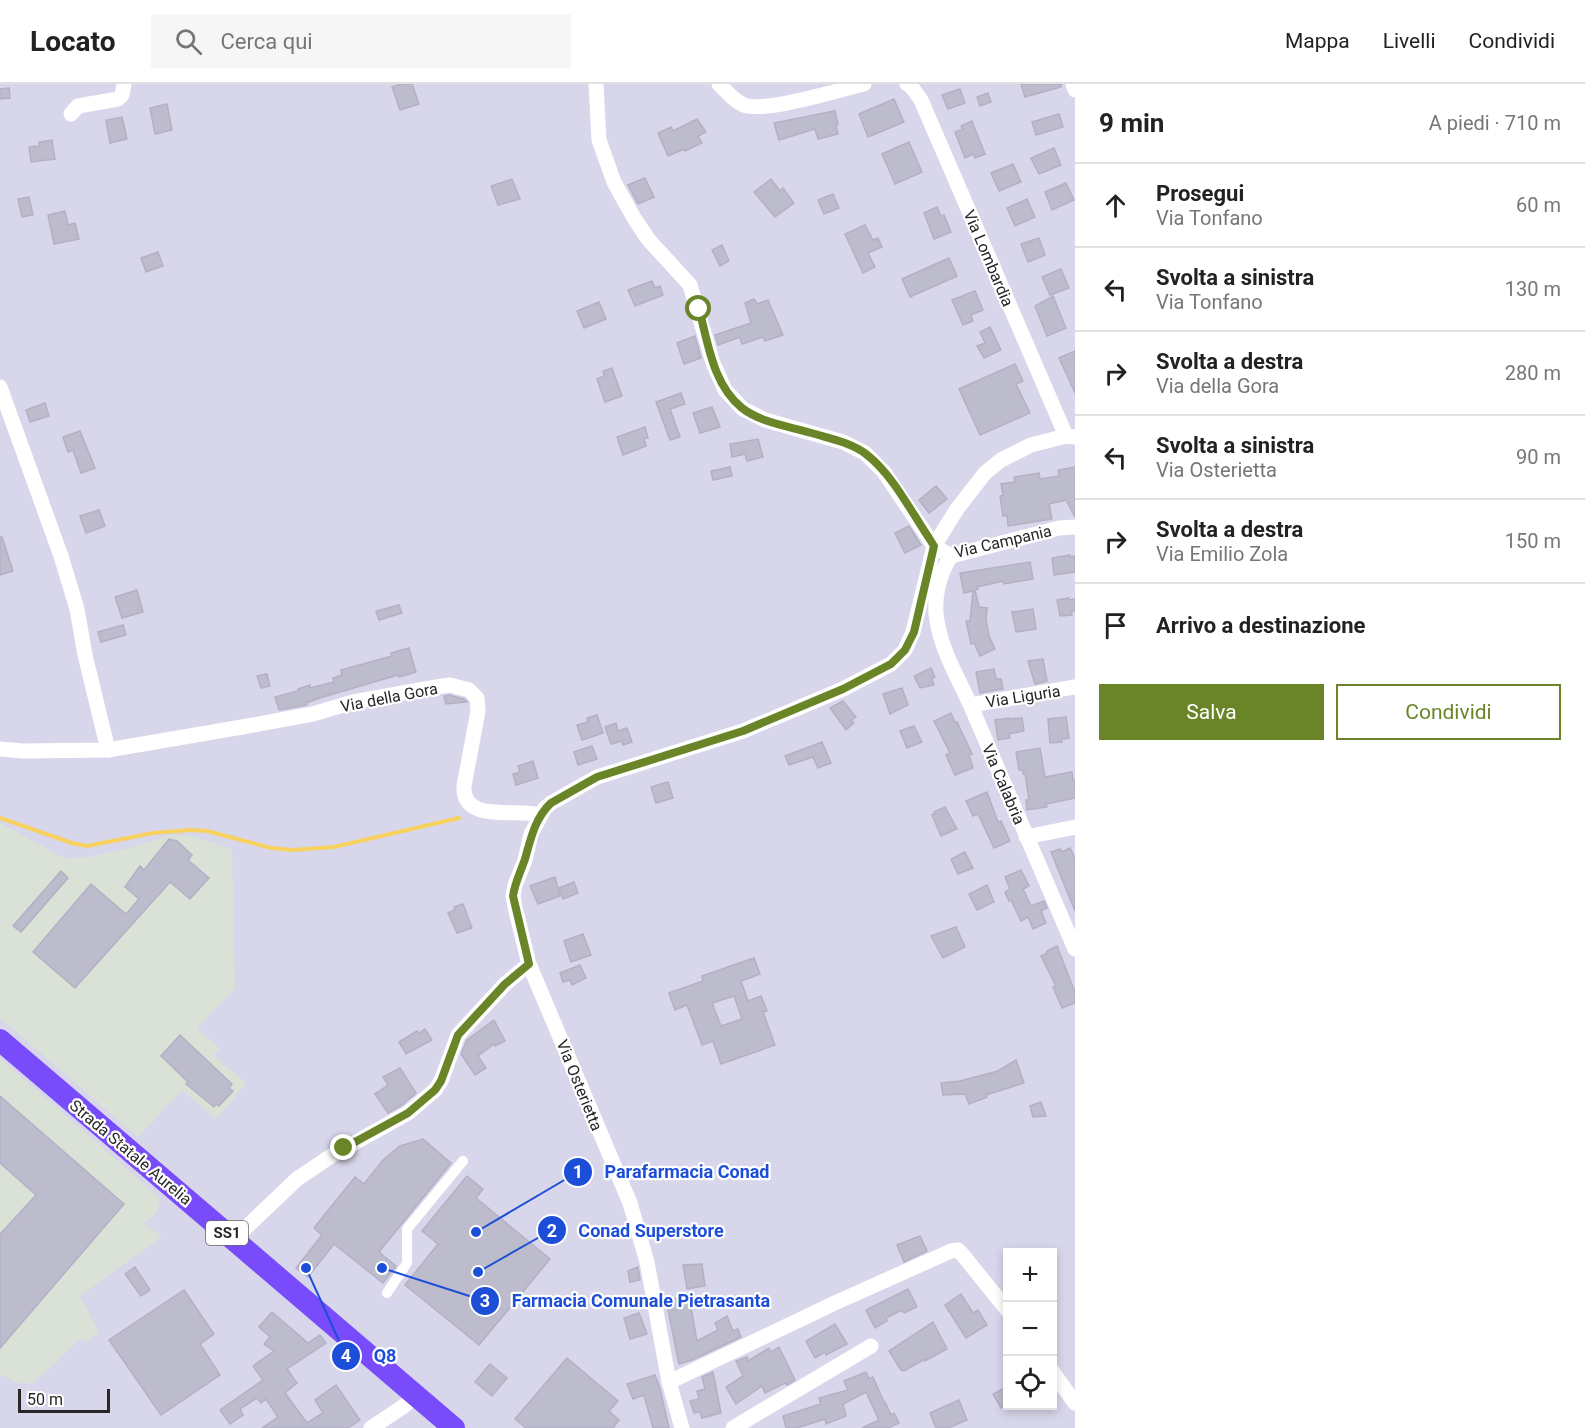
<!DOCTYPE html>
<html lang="it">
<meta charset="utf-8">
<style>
body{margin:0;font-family:Roboto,sans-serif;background:#f6f6f6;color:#222}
.controls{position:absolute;right:18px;bottom:18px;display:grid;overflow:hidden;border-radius:0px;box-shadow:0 3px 9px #0003}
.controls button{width:54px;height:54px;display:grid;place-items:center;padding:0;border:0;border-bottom:2px solid #e0e0e0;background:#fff;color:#222;font:30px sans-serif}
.scale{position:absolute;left:18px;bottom:15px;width:92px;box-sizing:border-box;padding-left:6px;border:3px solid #272727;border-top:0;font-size:16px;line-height:21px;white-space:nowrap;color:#272727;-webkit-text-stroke:4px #fff;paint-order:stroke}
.stop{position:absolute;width:18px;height:18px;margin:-14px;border:4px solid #698528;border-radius:50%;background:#fff}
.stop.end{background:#698528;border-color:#fff;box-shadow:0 2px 6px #0008}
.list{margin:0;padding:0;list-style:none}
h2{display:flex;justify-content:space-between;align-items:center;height:78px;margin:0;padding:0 24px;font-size:26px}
h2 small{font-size:20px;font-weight:400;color:#767676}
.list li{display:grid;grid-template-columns:39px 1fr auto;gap:18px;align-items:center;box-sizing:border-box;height:84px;padding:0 24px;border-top:2px solid #e0e0e0}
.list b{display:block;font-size:22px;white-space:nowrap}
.list p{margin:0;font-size:20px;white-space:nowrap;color:#767676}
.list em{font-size:20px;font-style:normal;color:#767676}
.actions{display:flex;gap:12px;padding:18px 24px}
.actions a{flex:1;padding:14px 0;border:2px solid #698528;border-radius:0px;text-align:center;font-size:21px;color:#698528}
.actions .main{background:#698528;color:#fff}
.icon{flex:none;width:33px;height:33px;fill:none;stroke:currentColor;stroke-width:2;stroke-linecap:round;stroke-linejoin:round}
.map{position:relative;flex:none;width:1075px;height:1344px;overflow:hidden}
header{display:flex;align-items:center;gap:36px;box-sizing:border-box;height:84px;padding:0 30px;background:#fff;border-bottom:2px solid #e0e0e0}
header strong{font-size:28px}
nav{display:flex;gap:33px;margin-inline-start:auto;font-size:21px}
.search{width:420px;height:54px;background:#f6f6f6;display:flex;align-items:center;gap:15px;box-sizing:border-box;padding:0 21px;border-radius:0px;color:#767676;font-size:22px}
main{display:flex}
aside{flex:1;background:#fff}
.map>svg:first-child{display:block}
</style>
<header>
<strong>Locato</strong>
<div class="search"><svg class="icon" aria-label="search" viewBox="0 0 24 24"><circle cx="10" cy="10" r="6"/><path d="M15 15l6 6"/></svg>Cerca qui</div>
<nav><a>Mappa</a><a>Livelli</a><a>Condividi</a></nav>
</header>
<main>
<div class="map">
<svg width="1075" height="1344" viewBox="0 0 1075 1344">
<rect width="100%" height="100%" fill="#d7d6eb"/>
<g fill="#dae2d8">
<polygon points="0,739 64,774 88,773 130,764 170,751 192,752 232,765 235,904 197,945 220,964 214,972 247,999 216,1035 182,1006 138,1053 0,934"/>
<polygon points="0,974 159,1113 158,1126 153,1133 143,1139 162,1153 80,1212 99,1248 86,1258 80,1255 33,1300 17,1299 0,1290"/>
</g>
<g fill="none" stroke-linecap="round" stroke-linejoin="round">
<polyline stroke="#f8d25f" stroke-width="4" points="0,734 72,759 87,762 153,749 190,746 207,747 271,764 293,766 334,763 459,734"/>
</g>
<g fill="#bdbccc" stroke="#b3b0c6" stroke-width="1.5" fill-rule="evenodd">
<polygon points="401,0 412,0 419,20 400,26 392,3"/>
<polygon points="1021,0 1061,0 1061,3 1025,13"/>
<polygon points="9,4 10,14 0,15 0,5"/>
<polygon points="960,5 965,19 948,25 942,11"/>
<polygon points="988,9 991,18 980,22 977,13"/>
<polygon points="894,15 904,38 868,53 859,30"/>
<polygon points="167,20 172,46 155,50 150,24"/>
<polygon points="835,27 838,40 836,41 838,50 818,55 815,45 779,56 774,39"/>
<polygon points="1059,30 1063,43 1036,51 1032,38"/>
<polygon points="122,33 127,55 110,59 106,36"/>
<polygon points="697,35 706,48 698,52 702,59 685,67 684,65 668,72 658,49 671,43 673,47"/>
<polygon points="972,37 985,70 975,74 973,70 965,74 955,48 963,45 961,42"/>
<polygon points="52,56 55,75 31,78 29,63 40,62 39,58"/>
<polygon points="909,58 922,88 895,100 882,70"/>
<polygon points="1054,64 1061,81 1039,90 1031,74"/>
<polygon points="1013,80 1021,98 999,107 991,89"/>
<polygon points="645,94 654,113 638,120 628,101"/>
<polygon points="512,95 520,115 498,121 491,102"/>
<polygon points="771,95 780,107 783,104 794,119 775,133 754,108"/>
<polygon points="1066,99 1074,116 1052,126 1045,108"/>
<polygon points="833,110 839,124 824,130 818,116"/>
<polygon points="29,113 33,131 22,133 18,115"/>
<polygon points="1027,115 1035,133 1015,142 1007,124"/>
<polygon points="937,123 941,132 944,131 951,148 934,155 924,129"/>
<polygon points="65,127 68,141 75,139 79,155 54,160 48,131"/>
<polygon points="865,141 873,156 878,154 882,163 868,169 875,183 863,189 845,150"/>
<polygon points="1039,154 1045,171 1028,178 1021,160"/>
<polygon points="722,161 729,177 720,182 712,166"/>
<polygon points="158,168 163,182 146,188 141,174"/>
<polygon points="949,174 957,192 910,213 902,195"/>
<polygon points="1061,185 1069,204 1050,211 1042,193"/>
<polygon points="652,197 655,204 660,202 663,211 635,222 628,206"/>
<polygon points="975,207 983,226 971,231 973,237 963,241 952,216"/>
<polygon points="1053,212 1066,244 1047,252 1035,222"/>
<polygon points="754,215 757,220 768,216 783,251 765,257 763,253 742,260 740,253 718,261 715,251 751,239 745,219"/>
<polygon points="599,218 606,235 584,244 577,227"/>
<polygon points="990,243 1001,266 984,274 977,262 985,259 980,248"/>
<polygon points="695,252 701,274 684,280 677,259"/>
<polygon points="1075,267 1075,309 1059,274"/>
<polygon points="1015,280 1023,297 1016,300 1030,329 980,351 959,305"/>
<polygon points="612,284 622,312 605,318 597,295 604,292 603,287"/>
<polygon points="681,309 685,320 670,325 680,353 670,356 656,318"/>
<polygon points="45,319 49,332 30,338 26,326"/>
<polygon points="712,323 720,343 700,349 693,329"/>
<polygon points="645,343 648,354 644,355 646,362 623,371 617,353"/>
<polygon points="80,347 95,384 81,389 73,366 68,368 63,353"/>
<polygon points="758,355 763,373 747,377 745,370 732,373 730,360"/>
<polygon points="730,383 732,392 713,396 711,387"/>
<polygon points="1075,383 1075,433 1066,416 1049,420 1052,435 1008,442 1007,431 1003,432 1000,412 1003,411 1001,400 1015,398 1014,393 1039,389 1040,395 1059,392 1058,386"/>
<polygon points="936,402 947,415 929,429 919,416"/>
<polygon points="99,426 105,442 86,449 80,432"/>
<polygon points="909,442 921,461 905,469 895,449"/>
<polygon points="0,453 2,453 13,487 0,491"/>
<polygon points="1070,471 1070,473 1075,472 1075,488 1054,491 1052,474"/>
<polygon points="1030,478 1033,495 1004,500 1003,497 977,503 978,505 975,506 979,523 987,524 986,536 989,552 995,565 980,572 974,559 971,560 966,537 970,537 973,507 964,509 960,489"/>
<polygon points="137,506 143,528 122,534 115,513"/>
<polygon points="1069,514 1069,516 1075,515 1075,527 1071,528 1072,531 1060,532 1057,516"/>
<polygon points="399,521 402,529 379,536 376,527"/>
<polygon points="1033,525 1036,545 1016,548 1012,528"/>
<polygon points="123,541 126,551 101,558 98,548"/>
<polygon points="409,564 416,588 399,593 398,591 323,613 306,619 307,621 279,626 275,613 298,607 298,605 310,601 310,604 334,598 333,594 342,591 341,586 392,572 391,569"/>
<polygon points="1043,575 1047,597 1035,600 1028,577"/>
<polygon points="931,584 935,593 932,595 934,601 920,604 914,592"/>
<polygon points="994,585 996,595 1001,595 1003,605 980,609 976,588"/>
<polygon points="267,590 270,602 261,604 257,592"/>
<polygon points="902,604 908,621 890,630 883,610"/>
<polygon points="449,611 464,615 467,618 446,620 444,612"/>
<polygon points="843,617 856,633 851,636 854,639 846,646 830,624"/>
<polygon points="951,629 955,638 957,638 972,670 969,671 973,684 955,691 946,671 950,669 934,637"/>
<polygon points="597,631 603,649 582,656 577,641 588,638 587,634"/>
<polygon points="1066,633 1069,654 1062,655 1062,658 1050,659 1048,635"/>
<polygon points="1009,634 1009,635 1022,634 1024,647 1009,650 1010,654 998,656 995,636"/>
<polygon points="616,639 618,647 627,644 632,658 623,661 622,657 611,660 605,643"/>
<polygon points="914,642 922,658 907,664 900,647"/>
<polygon points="822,658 831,679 818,684 813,673 789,681 785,672"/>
<polygon points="592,662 597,675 578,681 574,668"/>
<polygon points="1040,664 1045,693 1072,688 1073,696 1075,696 1075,714 1046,720 1047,723 1027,726 1026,716 1029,716 1025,690 1023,690 1023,686 1019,686 1016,668"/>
<polygon points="533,677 538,694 516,701 513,690 520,688 518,682"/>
<polygon points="668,698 673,714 656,719 651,703"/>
<polygon points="987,708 998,738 1001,737 1010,757 994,764 978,730 973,732 966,717"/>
<polygon points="945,723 957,745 941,752 932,731 935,730 934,728"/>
<polygon points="169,755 177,757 192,771 188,776 209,794 190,815 170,798 75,904 33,868 91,800 126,830 139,815 125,803 140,782 144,786"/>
<polygon points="1070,764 1075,774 1075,827 1051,768 1060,765 1062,768"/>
<polygon points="965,768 973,784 958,790 951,775"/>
<polygon points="1021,786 1029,802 1023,805 1031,822 1044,817 1047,824 1041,827 1046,839 1033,845 1028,833 1021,837 1011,816 1009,817 1005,808 1010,805 1005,793"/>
<polygon points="61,787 68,794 21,848 13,842"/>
<polygon points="555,793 560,812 538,820 530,802"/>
<polygon points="574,798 578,809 563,815 559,804"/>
<polygon points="987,801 994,818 977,826 969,810"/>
<polygon points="463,820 472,844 457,849 448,829 455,826 454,823"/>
<polygon points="956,843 965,863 943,874 931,852"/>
<polygon points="583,850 591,871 571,878 564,857"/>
<polygon points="1057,862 1075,908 1075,919 1062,924 1053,903 1056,902 1041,872 1047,869 1047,867"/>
<path d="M754,874L760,890L741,897L748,917L761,912L767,927L763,928L775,961L721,980L713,957L702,961L687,921L675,926L669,909L703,897L702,892ZM734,912L742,935L721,942L712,919Z"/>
<polygon points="580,881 586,894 572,901 570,896 563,898 560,889"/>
<polygon points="494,936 505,957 495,962 494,960 478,972 486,984 475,991 461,970 467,956"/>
<polygon points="425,945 432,956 406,970 399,958 417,947 419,949"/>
<polygon points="180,951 232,1000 229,1004 233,1007 219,1022 216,1020 214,1023 186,1000 188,998 161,972"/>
<polygon points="1016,976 1024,999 986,1011 987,1013 969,1020 965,1010 943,1011 941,999 960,997 998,987"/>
<polygon points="400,984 416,1009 402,1021 388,1029 375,1010 388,1001 383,993"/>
<polygon points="0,1012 124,1120 0,1264 0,1150 36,1111 0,1079"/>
<polygon points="1041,1018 1046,1032 1033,1033 1030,1022"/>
<polygon points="423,1055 451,1079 379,1168 396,1182 383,1199 334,1160 308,1193 296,1184 322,1151 314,1144 355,1093 364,1100 383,1076 400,1062"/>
<polygon points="467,1092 483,1105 476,1114 550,1175 479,1261 405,1201 438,1160 422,1147"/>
<polygon points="920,1152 927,1167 904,1178 897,1161"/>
<polygon points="702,1180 705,1202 687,1205 683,1181"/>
<polygon points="135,1183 150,1206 141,1212 125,1190"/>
<polygon points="638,1183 640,1196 630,1198 628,1187"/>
<polygon points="908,1205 917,1223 904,1229 902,1226 886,1234 887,1237 875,1244 866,1226"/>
<polygon points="184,1206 214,1250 200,1260 220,1291 161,1331 109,1256"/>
<polygon points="961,1210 973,1229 978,1226 987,1241 966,1254 945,1221"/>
<polygon points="689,1212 697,1257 718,1246 715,1239 727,1232 733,1247 738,1245 741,1253 692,1276 679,1280 666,1216"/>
<polygon points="272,1228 308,1259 320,1251 326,1259 287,1285 297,1299 285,1309 307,1339 323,1329 315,1316 336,1301 360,1336 348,1344 262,1344 278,1333 266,1315 261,1319 257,1314 240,1325 243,1331 230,1340 220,1326 263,1296 253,1282 274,1267 264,1260 270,1253 259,1243"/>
<polygon points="639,1229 647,1250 630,1255 624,1234"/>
<polygon points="933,1238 947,1265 925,1277 925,1275 904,1287 901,1286 889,1267"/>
<polygon points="835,1240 847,1260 826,1271 825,1268 815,1274 806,1257"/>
<polygon points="779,1263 795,1296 787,1301 785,1299 765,1309 762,1302 736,1320 726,1303 743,1292 736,1277 747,1273 748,1277 769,1264 771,1268"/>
<polygon points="567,1274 618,1317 609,1327 619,1336 613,1344 526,1344 515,1335"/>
<polygon points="490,1280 507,1294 492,1312 475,1298"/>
<polygon points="713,1288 721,1329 702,1334 700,1328 694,1329 690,1317 699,1315 697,1307 705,1305 702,1293"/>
<polygon points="866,1288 869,1295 873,1293 884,1318 885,1318 891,1331 894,1329 899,1339 888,1344 862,1344 879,1336 866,1308 843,1320 846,1332 826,1340 825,1335 797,1344 786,1344 783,1332 821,1320 819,1314 848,1306 844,1297"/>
<polygon points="655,1291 660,1305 669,1344 653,1344 644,1311 633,1315 627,1300"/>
<polygon points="1008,1302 1008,1320 1001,1324 993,1310"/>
<polygon points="959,1316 967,1336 948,1344 936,1344 930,1329"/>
</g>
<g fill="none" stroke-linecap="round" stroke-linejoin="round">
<polyline stroke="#fff" stroke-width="10" points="387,1209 407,1179 407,1145 463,1077"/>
<g stroke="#fff" stroke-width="15">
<polyline points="596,0 599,56 614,98 634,134 648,155 690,201 713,279 725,306 743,325 765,336 843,358 865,369 884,388 934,462 951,472 1059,444 1075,443"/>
<path d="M719,0C727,8 734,17 744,21C765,29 839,6 864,0"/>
<polyline points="907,0 911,2 921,16 1066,352"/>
<polyline points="1073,0 1075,6"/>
<polyline points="71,30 78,22 118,15 122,11 124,0"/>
<polyline points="0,303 61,472 77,525 85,571 108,666"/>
<path d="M951,472C939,490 933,515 937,537C943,573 963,601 976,634C1009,711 1042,788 1075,865"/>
<polyline points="971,621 1075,603"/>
<path d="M0,665L22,667L108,666L242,643L313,630L353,618L436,603L450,601L469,606L477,614L478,627L464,702C462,740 516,724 541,731"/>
<polyline points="1026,753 1075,743"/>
<polyline points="234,1155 297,1095 331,1072 408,1029 435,1006 441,997 458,951 505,900 529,880"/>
<polyline points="1052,1287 1075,1319"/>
<polyline points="669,1298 837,1218 951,1167 958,1166 962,1170 1008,1227"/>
<polyline points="371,1344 404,1322 416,1311"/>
<polyline points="682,1344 669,1298 647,1178 630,1119 529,880 515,823 513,812 515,801 525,776 531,750 545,724 551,719 597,693 743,647 843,605 891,580 905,566 913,548 934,462 957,425 985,389 1001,376 1031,361 1066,352 1075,353"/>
<polyline points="733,1344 871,1262"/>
</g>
<polyline stroke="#784bfb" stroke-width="22" points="0,956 454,1344"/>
</g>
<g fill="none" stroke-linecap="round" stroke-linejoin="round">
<path stroke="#698528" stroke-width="8" d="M344,1064L408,1029L435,1006L441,997L458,951L505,900L529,880L513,812C515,798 521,787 525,775C531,754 535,734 551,719L597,693L743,647L843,605L891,580L905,566L914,548L934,462L929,454C910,426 893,391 866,370C852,359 832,355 815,350C792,343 761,339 742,324C713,301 708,259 699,225"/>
</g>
<g text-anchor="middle" stroke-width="4.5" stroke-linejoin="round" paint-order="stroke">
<rect fill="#fff" stroke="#686868" stroke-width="1.5" x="206" y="1137" width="42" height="24" rx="4.5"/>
<g font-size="15" font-weight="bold" fill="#272727">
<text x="227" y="1154">SS1</text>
</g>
<g font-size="16" fill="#272727" stroke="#fff">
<text transform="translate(989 174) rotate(67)" y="6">Via Lombardia</text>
<text transform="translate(1003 457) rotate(-13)" y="6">Via Campania</text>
<text transform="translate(1023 612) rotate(-9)" y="6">Via Liguria</text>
<text transform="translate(389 613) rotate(-11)" y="6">Via della Gora</text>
<text transform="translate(1004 700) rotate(67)" y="6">Via Calabria</text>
<text transform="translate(580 1001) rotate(68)" y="6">Via Osterietta</text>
<text transform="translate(131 1068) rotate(40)" y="6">Strada Statale Aurelia</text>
</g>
</g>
<path fill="none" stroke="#1d4ed8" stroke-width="2" d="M476 1148L578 1088M478 1188L552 1146M382 1184L485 1217M306 1184L346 1272"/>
<g fill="#1d4ed8" stroke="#fff" stroke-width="2">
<circle cx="476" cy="1148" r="6"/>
<circle cx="478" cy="1188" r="6"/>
<circle cx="382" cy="1184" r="6"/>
<circle cx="306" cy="1184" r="6"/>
<circle cx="578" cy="1088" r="15"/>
<circle cx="552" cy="1146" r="15"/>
<circle cx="485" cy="1217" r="15"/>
<circle cx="346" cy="1272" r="15"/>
</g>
<g font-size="18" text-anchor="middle" font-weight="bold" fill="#fff">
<text x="578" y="1094">1</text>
<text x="552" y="1153">2</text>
<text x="485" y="1223">3</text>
<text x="346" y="1278">4</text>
</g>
<g font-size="18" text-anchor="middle" font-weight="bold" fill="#1d4ed8" stroke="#fff" stroke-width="4.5" stroke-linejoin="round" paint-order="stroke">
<text x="687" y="1094">Parafarmacia Conad</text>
<text x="651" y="1153">Conad Superstore</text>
<text x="641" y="1223">Farmacia Comunale Pietrasanta</text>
<text x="385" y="1278">Q8</text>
</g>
</svg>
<div class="controls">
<button>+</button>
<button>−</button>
<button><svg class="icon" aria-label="locate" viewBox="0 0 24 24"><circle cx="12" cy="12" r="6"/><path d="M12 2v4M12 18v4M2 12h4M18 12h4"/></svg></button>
</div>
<div class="scale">50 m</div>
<div class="stop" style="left:699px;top:225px"></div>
<div class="stop end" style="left:344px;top:1064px"></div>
</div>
<aside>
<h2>9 min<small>A piedi · 710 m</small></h2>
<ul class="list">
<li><svg class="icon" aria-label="ahead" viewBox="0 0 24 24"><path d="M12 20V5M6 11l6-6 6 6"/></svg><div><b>Prosegui</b><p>Via Tonfano</p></div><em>60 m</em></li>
<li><svg class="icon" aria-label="left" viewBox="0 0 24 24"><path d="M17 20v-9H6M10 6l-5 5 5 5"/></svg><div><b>Svolta a sinistra</b><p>Via Tonfano</p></div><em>130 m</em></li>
<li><svg class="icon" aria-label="right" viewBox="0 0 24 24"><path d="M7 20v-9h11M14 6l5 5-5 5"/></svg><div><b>Svolta a destra</b><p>Via della Gora</p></div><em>280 m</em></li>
<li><svg class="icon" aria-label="left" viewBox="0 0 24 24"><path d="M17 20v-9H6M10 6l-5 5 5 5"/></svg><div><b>Svolta a sinistra</b><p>Via Osterietta</p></div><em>90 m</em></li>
<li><svg class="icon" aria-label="right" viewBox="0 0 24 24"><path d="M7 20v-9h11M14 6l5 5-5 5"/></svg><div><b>Svolta a destra</b><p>Via Emilio Zola</p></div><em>150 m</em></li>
<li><svg class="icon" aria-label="arrive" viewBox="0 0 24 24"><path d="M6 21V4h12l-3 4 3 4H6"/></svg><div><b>Arrivo a destinazione</b></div></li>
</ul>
<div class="actions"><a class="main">Salva</a><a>Condividi</a></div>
</aside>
</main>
